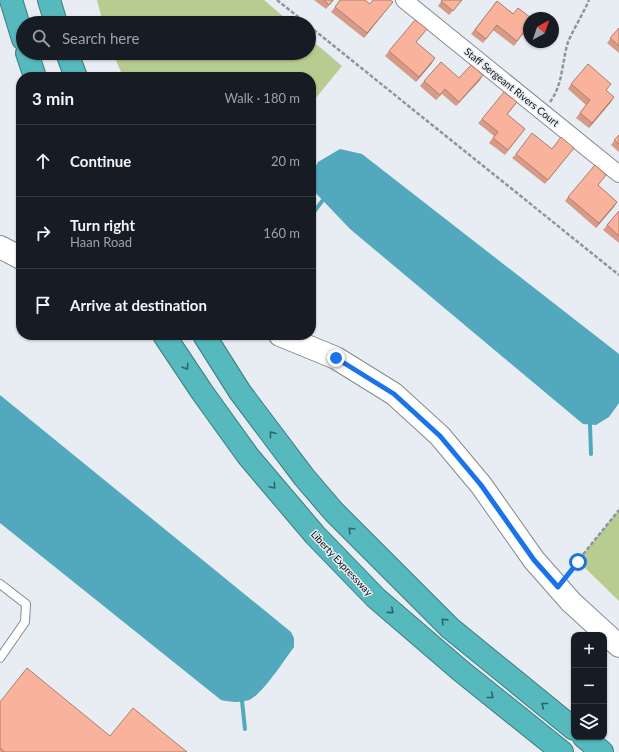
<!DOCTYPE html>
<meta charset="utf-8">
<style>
body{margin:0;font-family:Lato,sans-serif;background:#20242c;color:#f1f3f6}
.controls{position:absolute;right:12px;bottom:12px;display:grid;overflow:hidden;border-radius:8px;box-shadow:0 1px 3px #0004}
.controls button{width:36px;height:36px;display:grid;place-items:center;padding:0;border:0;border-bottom:1px solid #363941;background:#171b24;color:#f1f3f6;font:20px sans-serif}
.compass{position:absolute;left:523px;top:12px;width:36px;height:36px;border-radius:50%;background:#171b24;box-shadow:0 1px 3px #0004;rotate:40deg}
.stop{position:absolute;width:12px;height:12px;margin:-9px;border:3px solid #1a73e8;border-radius:50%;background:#fff}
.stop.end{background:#1a73e8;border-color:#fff;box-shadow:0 1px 4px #0008}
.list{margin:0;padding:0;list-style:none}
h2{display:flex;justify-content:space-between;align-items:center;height:52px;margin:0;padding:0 16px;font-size:17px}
h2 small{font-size:13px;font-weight:400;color:#9ea1a6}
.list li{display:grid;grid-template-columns:26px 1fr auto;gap:12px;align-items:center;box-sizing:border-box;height:72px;padding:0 16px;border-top:1px solid #363941}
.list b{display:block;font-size:15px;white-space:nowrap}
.list p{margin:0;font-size:13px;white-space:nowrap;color:#9ea1a6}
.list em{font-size:13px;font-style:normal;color:#9ea1a6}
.icon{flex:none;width:22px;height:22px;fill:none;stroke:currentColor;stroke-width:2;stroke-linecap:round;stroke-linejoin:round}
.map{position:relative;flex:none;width:619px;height:752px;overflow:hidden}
.search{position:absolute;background:#171b24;box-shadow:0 1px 3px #0004;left:16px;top:16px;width:300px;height:44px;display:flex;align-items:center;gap:10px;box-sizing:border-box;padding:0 14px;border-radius:22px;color:#9ea1a6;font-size:15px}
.panel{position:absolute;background:#171b24;box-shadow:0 1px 3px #0004;left:16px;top:72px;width:300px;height:268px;border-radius:16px}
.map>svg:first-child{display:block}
</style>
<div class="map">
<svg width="619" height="752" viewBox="0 0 619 752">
<rect width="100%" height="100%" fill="#e7edf2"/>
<g fill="#b7cc90">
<polygon points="97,0 264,0 291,23 103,23"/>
<polygon points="309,38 342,66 311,104 311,77 123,77 113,53 309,53"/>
<polygon points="619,510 619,601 578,561"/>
</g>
<g fill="#52a8bc">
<polygon points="340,149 362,154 619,354 619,403 609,417 596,425 583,424 350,229 311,188 311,175 318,162"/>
<path d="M0,395L291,632L294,638V647C285,659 262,695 249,700C241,703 229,702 221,700L0,523Z"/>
</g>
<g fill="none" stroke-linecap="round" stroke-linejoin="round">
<g stroke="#52a8bc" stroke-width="4">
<polyline points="313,213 323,200"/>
<polyline points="590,425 591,454"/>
<polyline points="242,701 245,729"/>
</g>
<defs>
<polyline id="lane" points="0,584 26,604 25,622 0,658"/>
<polyline id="street" points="404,0 619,174"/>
<g id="secondary">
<polyline points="0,247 21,258"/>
<polyline points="280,335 336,358 394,394 440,436 481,485 534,560 571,602 619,646"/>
</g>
<g id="highway">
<polyline points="11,0 23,39"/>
<polyline points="49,0 56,23"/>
<polyline points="27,53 35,77"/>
<polyline points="67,53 76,77"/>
<polyline points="164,335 202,392 248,456 315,535 376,598 461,671 562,752"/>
<polyline points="204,335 240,392 304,477 334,512 450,628 574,729"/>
<polyline points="584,737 602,752"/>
</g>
</defs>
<use href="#lane" stroke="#858a8f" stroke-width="10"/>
<use href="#street" stroke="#858a8f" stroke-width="18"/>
<use href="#secondary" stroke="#858a8f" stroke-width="24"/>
<use href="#highway" stroke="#3b7d81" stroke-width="24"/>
<g stroke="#909598" stroke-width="2.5" stroke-dasharray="4 2" stroke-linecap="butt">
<polyline points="277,0 306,23"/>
<polyline points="309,26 619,275"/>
<path d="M550,102C563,85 562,61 568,42C574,28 583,14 589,0"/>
<polyline points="568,573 619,510"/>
</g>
<use href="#lane" stroke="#fff" stroke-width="8"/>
<use href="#street" stroke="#fff" stroke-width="16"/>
<use href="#secondary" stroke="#fff" stroke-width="22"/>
<use href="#highway" stroke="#55b9be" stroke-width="22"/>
</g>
<g fill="#d69a87">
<polygon points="314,0 334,0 326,9"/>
<polygon points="442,0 462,0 449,15 438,6"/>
<polygon points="497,1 529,26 514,46 493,30 483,43 471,34"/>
<polygon points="370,4 389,7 364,38 331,12 335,7"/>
<polygon points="619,28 619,53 607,43"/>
<polygon points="427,29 416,42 432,63 416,82 385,56 389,51"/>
<polygon points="459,78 480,80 456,106 442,94 436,100 420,86 424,81"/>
<polygon points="571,84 606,90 611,102 589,128 576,118 586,105 568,89"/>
<polygon points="517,102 507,115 525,129 505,155 489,143 494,136 478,123 482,119"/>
<polygon points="619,135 619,152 611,145"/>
<polygon points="574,148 545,184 512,158 516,154 552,149"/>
<polygon points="606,175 598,185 617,202 596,228 565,201 568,197"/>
<polygon points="619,211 619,243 603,230"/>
<polygon points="0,702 110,736 187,752 0,752"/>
</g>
<g fill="#ae7d6e">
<polygon points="393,2 389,7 364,38 367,33"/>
<polygon points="435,58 432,63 416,82 419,77"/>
<polygon points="483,75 480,80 456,106 459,102"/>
<polygon points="614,97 611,102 589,128 592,123"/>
<polygon points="617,202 614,207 596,228 599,223"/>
</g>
<g fill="#f9b39d" stroke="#ae7d6e">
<polygon points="324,0 333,0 329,5"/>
<polygon points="340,0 365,0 370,4 373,0 390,0 393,2 367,33 335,7"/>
<polygon points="442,0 462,0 453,11 441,1"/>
<polygon points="497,1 513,14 518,8 531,18 529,18 529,25 517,41 497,25 486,39 475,30"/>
<polygon points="415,20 427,29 416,42 435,58 419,77 389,51"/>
<polygon points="619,28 619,46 610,38"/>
<polygon points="441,62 459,78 471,65 483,75 459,102 445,89 440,95 424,81"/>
<polygon points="588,64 611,84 606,90 614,97 592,123 580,113 590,100 571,84"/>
<polygon points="504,92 517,102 507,114 525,129 508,150 493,138 498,132 482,119"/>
<polygon points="532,133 552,149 561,137 574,148 548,180 516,154"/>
<polygon points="619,135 619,144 614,140"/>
<polygon points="595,165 606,175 598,185 617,202 599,223 568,197"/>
<polygon points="619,211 619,236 607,225"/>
<polygon points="27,668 110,736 133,708 187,752 5,752 0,748 0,702"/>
</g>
<defs><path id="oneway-chevron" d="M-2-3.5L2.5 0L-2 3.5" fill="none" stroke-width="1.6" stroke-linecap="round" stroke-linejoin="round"/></defs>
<g stroke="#306467">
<use href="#oneway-chevron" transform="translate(186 367) rotate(56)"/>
<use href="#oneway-chevron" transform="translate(272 434) rotate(-127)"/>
<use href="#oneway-chevron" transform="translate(273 486) rotate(50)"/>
<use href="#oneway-chevron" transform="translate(351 530) rotate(-135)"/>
<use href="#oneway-chevron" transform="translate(391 611) rotate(41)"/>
<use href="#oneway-chevron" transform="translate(444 621) rotate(-136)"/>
<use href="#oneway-chevron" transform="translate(491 696) rotate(39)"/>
<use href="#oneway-chevron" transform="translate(544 705) rotate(-141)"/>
</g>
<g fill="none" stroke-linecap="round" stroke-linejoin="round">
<polyline stroke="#1a73e8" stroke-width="5" points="336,358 394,394 440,436 481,485 534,560 558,587 578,562"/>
</g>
<g text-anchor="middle" stroke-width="3" stroke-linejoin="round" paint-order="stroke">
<g font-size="10" fill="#0c0e10" stroke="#e7edf2">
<text transform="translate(512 87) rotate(39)" y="4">Staff Sergeant Rivers Court</text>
<text transform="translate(342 563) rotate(47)" y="4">Liberty Expressway</text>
</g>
</g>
</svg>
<div class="controls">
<button>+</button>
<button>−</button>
<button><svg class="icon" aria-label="layers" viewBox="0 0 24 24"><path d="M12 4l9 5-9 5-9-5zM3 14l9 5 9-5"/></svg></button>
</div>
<svg class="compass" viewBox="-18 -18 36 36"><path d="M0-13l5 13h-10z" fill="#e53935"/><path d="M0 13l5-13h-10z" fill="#9ea1a6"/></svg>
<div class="stop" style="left:578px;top:562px"></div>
<div class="stop end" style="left:336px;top:358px"></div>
<div class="search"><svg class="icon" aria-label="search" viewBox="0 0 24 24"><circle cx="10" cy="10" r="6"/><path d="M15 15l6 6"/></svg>Search here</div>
<section class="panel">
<h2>3 min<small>Walk · 180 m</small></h2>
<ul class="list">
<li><svg class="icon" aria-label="ahead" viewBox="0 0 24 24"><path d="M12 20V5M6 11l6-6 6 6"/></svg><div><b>Continue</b></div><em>20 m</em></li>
<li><svg class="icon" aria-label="right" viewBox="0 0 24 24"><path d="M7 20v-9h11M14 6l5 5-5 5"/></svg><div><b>Turn right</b><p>Haan Road</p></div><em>160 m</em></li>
<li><svg class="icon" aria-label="arrive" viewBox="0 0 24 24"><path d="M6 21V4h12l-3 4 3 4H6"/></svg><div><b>Arrive at destination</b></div></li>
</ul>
</section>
</div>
